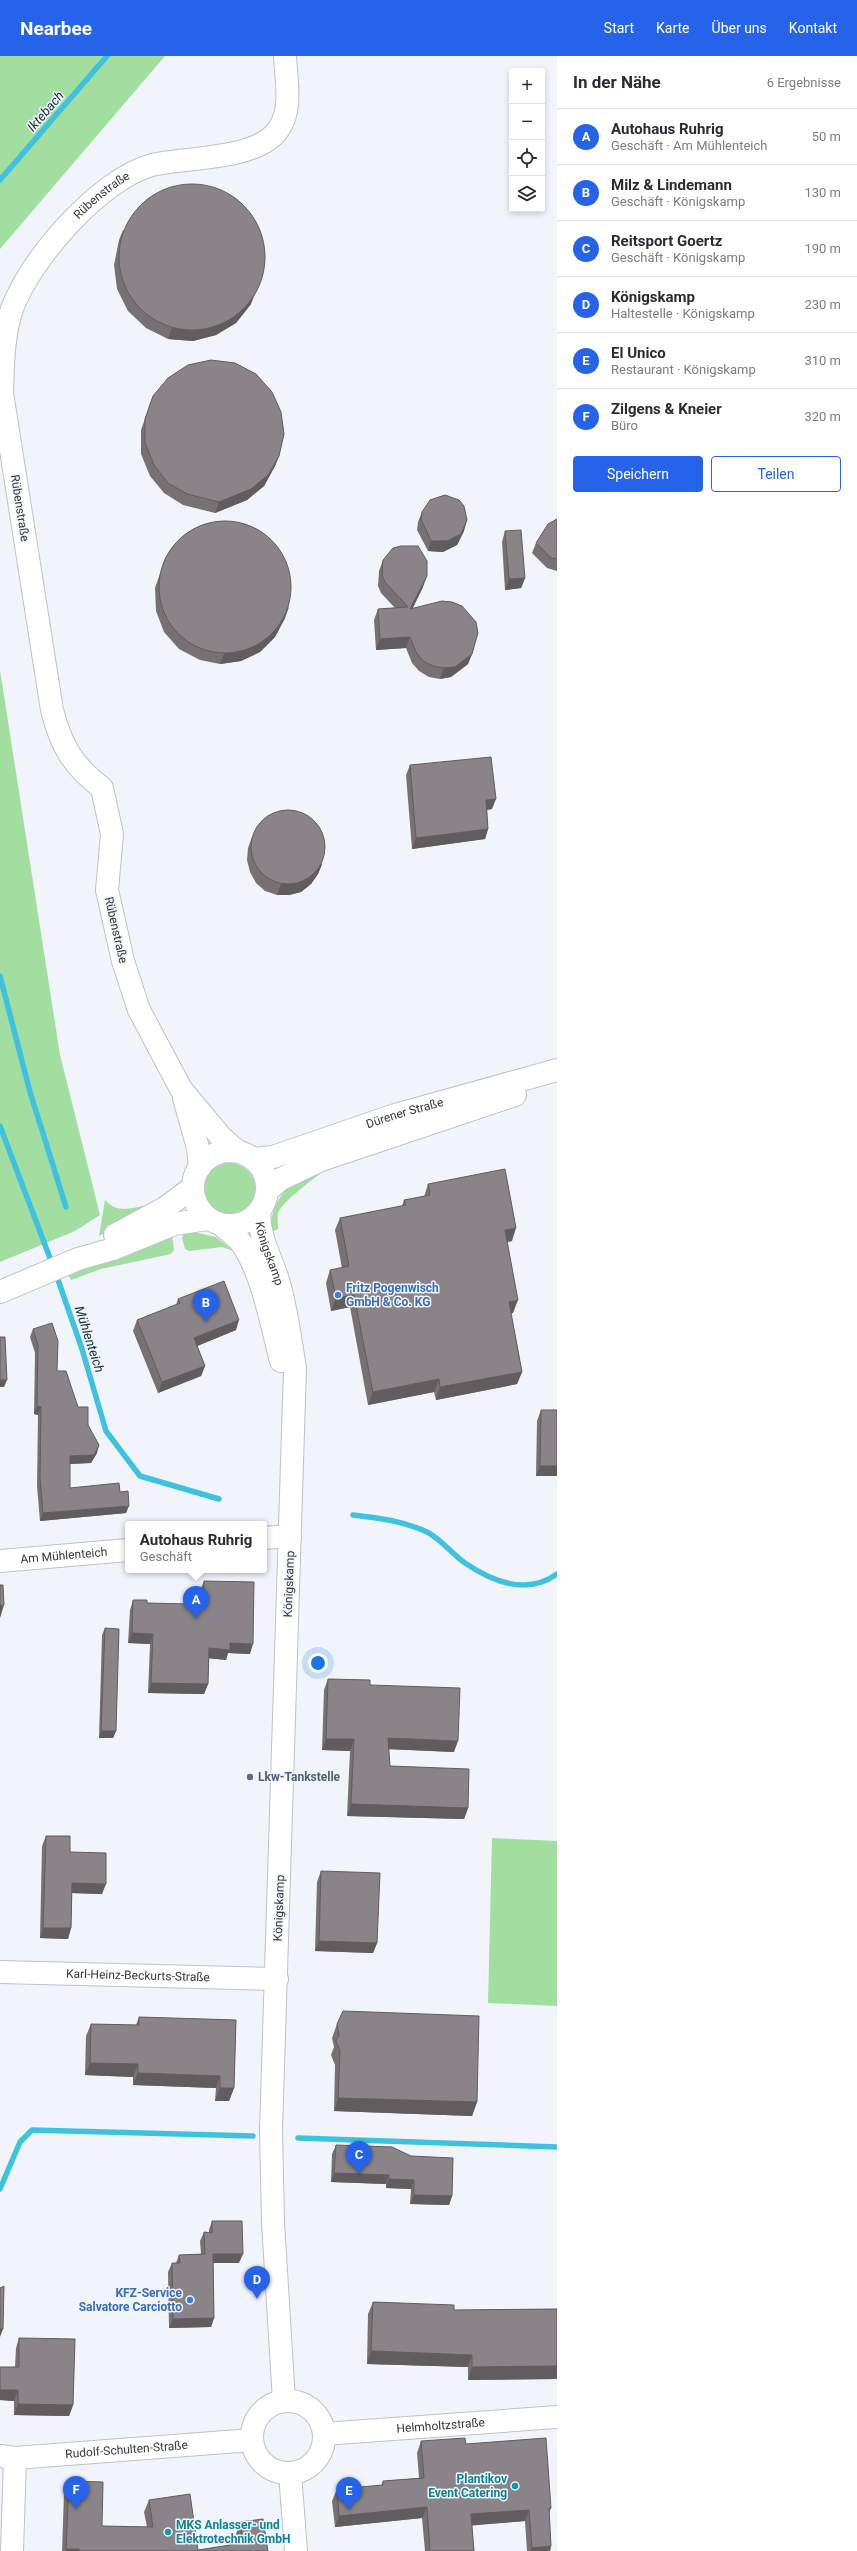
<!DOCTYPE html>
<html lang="de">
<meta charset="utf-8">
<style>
body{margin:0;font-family:Roboto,sans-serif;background:#f7f7f7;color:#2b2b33}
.controls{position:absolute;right:12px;top:12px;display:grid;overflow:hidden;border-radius:4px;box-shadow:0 2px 6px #0003}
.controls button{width:36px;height:36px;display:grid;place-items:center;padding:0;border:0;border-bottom:1px solid #e1e1e2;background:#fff;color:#2b2b33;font:20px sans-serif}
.you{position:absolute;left:318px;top:1607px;width:14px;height:14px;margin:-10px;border:3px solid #fff;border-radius:50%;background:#1a73e8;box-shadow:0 0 0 6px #1a73e833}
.badge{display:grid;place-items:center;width:26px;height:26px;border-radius:50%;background:#2563eb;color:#fff;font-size:13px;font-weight:700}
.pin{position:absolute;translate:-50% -33px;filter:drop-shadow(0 1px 2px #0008)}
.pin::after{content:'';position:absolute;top:21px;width:14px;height:12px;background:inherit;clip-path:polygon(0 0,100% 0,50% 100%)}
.popup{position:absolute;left:125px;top:1465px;width:142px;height:52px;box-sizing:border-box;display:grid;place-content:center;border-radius:4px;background:#fff;filter:drop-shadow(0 1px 3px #0005);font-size:13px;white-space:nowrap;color:#7c7c81}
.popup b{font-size:15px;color:#2b2b33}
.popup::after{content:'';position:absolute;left:50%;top:100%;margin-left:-8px;border:8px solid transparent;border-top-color:#fff}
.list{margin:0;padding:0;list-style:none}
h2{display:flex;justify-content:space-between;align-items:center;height:52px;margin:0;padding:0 16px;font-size:17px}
h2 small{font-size:13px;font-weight:400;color:#7c7c81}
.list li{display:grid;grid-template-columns:26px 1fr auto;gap:12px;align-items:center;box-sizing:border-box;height:56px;padding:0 16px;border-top:1px solid #e1e1e2}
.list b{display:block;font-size:15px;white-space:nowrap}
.list p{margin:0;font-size:13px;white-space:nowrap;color:#7c7c81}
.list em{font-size:13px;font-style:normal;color:#7c7c81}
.actions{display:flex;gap:8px;padding:12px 16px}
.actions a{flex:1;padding:9px 0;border:1px solid #2563eb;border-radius:4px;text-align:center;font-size:14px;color:#2563eb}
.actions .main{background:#2563eb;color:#fff}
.icon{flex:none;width:22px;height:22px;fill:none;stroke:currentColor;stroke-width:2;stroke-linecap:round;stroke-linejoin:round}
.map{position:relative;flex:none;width:557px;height:2495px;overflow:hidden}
header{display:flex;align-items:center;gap:24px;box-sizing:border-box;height:56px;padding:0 20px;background:#2563eb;color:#fff}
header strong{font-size:19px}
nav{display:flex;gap:22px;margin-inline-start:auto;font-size:14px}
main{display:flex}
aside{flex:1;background:#fff}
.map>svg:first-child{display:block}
</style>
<header>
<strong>Nearbee</strong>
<nav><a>Start</a><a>Karte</a><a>Über uns</a><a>Kontakt</a></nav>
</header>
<main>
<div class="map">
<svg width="557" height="2495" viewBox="0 0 557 2495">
<rect width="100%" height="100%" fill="#f1f5fb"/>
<g fill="#a1dea0">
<polygon points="0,0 165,0 0,193"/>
<polygon points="0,614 60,999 100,1159 75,1175 0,1206"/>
<path d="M337,1105C325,1114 282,1145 278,1157C277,1161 278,1168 278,1173L269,1177C275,1128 297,1124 337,1105Z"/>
<circle cx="229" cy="1134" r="27"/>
<path d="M105,1144C117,1158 132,1152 148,1149L123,1167L99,1180Z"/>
<polygon points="185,1174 216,1181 234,1195 222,1191 189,1195 185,1193 182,1182"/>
<polygon points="172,1178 174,1194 171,1198 101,1213 71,1224 68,1219"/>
<polygon points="492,1782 557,1785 557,1950 488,1947"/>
</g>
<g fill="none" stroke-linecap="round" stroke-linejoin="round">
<g stroke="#3fc2df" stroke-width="5.5">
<polyline points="0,124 107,0"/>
<polyline points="0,920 30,1036 66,1151"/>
<polyline points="0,1070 53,1210"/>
<polyline points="56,1218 82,1293 106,1375 140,1420 219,1443"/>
<path d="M353,1459C379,1462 403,1465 427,1476C441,1483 452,1498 465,1507C493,1526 527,1540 557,1518"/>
<polyline points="298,2082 557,2091"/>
<polyline points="0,2133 20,2086 32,2074 253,2080"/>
</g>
<defs>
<g id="minor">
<polyline points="184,1042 198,1092 200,1111"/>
<path id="s1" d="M237,1095L221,1081L181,1033L139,954L123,905L107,834L112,778L102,732C73,710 61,690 52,654L2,337C3,310 3,279 12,253C30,203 100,123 152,109C186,101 257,104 278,74C293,53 286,24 285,0"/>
<path id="s2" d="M259,1156C259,1182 271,1201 278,1224C287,1253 290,1283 295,1312L271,2074L273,2166L284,2345"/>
<path d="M222,1169C227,1174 233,1178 238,1183C261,1209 272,1271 281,1305"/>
<polyline points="264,1482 290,1480"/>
<path id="s3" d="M0,1505L128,1494"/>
<path id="s4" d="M0,1916L277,1923"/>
<circle cx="288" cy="2381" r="36"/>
<path id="s5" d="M324,2378L557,2361"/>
<path id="s6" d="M0,2400L15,2402L252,2384"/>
<polyline points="290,2417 296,2495"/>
<polyline points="12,2495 15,2402"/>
</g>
<g id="secondary">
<circle cx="230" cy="1132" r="37"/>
<path id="s7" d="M253,1103L273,1101L395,1059L557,1014"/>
<polyline points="267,1135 281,1123 321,1104 515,1039"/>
<polyline points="115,1179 165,1152 192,1132"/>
<polyline points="0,1236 78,1203 113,1193 174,1168 208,1163"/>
</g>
</defs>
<use href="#minor" stroke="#bec1c7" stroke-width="24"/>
<use href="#secondary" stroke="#bec1c7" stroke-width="24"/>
<use href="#minor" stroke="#fff" stroke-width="22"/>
<use href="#secondary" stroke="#fff" stroke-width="22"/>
</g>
<g fill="#777174">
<polygon points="123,174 251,248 236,267 216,279 193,285 168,283 146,272 128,255 117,233 114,209 119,184"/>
<polygon points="153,340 279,400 275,410 264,430 247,444 215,457 183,449 164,437 150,420 141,398 141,374"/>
<polygon points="422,456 464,475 457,489 443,496 428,495 417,474 418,466"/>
<polygon points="557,463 557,515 547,512 532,497 536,487"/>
<polygon points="505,475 525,522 521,532 505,534 502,486"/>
<polygon points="166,500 285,562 275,581 260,596 241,605 220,608 200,604 179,593 164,576 156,555 155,532"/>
<polygon points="383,504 423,531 412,553 472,598 468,608 451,621 440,623 429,621 419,615 412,607 406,592 376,594 374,564 378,553 395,552 381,537 378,530 379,515"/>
<polygon points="410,709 492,753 487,754 488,773 485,783 412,793 406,719"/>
<polygon points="252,781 322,808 318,818 311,828 301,836 289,839 277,839 265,835 256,827 250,816 247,804 248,792"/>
<polygon points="428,1128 512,1185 507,1186 513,1257 511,1257 522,1316 517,1328 436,1344 434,1336 368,1349 350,1251 331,1255 326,1227 330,1214 342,1212 335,1174 340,1162 402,1150 404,1144 424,1141"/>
<polygon points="178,1243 236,1274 197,1290 205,1310 201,1320 158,1337 133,1275 137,1264 176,1249"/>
<polygon points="33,1273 88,1369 97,1397 91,1407 70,1408 70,1432 120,1436 126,1457 40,1465 37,1430 38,1359 34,1358 35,1297 30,1281"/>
<polygon points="541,1354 557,1354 557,1420 536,1420 537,1365"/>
<polygon points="204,1525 250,1598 228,1597 226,1604 209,1602 208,1628 204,1638 148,1637 150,1588 128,1587 130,1554 133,1544 147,1547 188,1548 190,1543 200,1543 200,1534"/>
<polygon points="105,1572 116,1675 113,1682 99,1682 102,1579"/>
<polygon points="328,1623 370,1629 454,1696 389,1693 390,1710 468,1752 464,1763 347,1760 350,1695 322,1694 324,1634"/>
<polygon points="46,1780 70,1796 102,1838 72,1837 71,1872 68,1883 40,1882 42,1790"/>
<polygon points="321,1815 377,1887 373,1897 315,1895 317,1826"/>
<polygon points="139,1961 236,1964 234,2032 229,2045 215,2045 216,2032 133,2029 133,2021 85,2019 86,1980 91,1968 136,1969"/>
<polygon points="337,1968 477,2046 472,2060 334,2055 335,2009 331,1999 334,1991 332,1982"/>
<polygon points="336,2089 452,2140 449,2149 410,2148 411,2133 386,2132 386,2128 331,2126 332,2098"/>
<polygon points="212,2165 239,2207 213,2207 214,2262 211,2271 169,2272 168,2216 172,2207 176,2207 179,2199 201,2198 200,2185 204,2176 209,2177 209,2174"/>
<polygon points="373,2246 454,2254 557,2253 557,2323 468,2324 468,2311 367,2308 368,2258"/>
<polygon points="19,2282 73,2349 69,2360 14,2359 14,2345 0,2344 0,2311 15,2311 16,2292"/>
<polygon points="421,2385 466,2388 551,2452 549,2458 551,2490 550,2495 527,2495 525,2465 472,2469 474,2495 425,2495 422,2462 335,2471 332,2445 337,2433 381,2430 383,2425 419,2422 417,2397"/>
<polygon points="69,2425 102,2470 147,2471 144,2456 149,2444 198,2494 237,2488 236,2478 240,2466 268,2495 62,2495 64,2437"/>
</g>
<g fill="#615c5e">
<polygon points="264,215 251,248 236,267 216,279 193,285 168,283 172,272"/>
<polygon points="279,400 275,410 264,430 247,444 215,457 219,446"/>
<polygon points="467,464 464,475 457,489 443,496 428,495 431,485"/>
<polygon points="427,520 423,531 407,564 410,553"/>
<polygon points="525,522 521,532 505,534 509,523"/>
<polygon points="289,551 285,562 275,581 260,596 241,605 220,608 224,598"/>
<polygon points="410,581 406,592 376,594 380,583"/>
<polygon points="472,598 468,608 451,621 440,623 444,612"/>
<polygon points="496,743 492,753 482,754 486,744"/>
<polygon points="488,773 485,783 412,793 416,782"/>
<polygon points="322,808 318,818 311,828 301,836 289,839 277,839 281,828"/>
<polygon points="516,1172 512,1185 500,1187 505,1174"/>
<polygon points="354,1239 350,1251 331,1255 336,1242"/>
<polygon points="518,1244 513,1257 504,1259 509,1246"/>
<polygon points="239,1264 236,1274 190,1293 194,1282"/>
<polygon points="205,1310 201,1320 158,1337 162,1326"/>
<polygon points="522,1316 517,1328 436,1344 440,1331"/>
<polygon points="439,1323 434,1336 368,1349 373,1336"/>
<polygon points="0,1324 7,1324 4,1331 0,1331"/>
<polygon points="37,1350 41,1351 38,1359 34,1358"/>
<polygon points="99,1389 97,1397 91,1407 67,1408 70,1400"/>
<polygon points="540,1410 557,1410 557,1420 536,1420"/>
<polygon points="129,1450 126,1457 40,1465 43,1457"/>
<polygon points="4,1549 0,1562 0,1550"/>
<polygon points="132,1577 153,1578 150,1588 128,1587"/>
<polygon points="230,1587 253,1588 250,1598 228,1597 226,1604 206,1602 209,1592"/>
<polygon points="151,1627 208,1628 204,1638 148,1637"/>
<polygon points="101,1675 116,1675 113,1682 99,1682"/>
<polygon points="388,1682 458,1685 454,1696 384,1693"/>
<polygon points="326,1683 354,1683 350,1695 322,1694"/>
<polygon points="351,1748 468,1752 464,1763 347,1760"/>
<polygon points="72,1827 106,1828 102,1838 69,1837"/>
<polygon points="43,1872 71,1872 68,1883 40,1882"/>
<polygon points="319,1885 377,1887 373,1897 315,1895"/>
<polygon points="90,2007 138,2008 133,2021 85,2019"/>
<polygon points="138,2017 220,2020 216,2032 133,2029"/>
<polygon points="220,2032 234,2032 229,2045 215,2045"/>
<polygon points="338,2042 477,2046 472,2060 334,2055"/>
<polygon points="334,2117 389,2119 386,2128 331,2126"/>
<polygon points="389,2123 414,2124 411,2133 386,2132"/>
<polygon points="414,2139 452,2140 449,2149 410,2148"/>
<polygon points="213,2198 243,2198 239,2207 210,2207"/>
<polygon points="214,2262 211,2271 169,2272 173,2263"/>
<polygon points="0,2273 3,2273 0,2281"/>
<polygon points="371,2295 472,2299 468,2311 367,2308"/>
<polygon points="557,2310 557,2323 468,2324 472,2311"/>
<polygon points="0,2334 18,2334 14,2345 0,2344"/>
<polygon points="18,2348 73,2349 69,2360 14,2359"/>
<polygon points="427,2451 422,2462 335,2471 339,2460"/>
<polygon points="529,2454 525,2465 467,2470 471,2458"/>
<polygon points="551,2490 550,2495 530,2495 532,2492"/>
<polygon points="66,2493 79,2493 78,2495 66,2495"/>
</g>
<g fill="#8a8387" stroke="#615c5e">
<circle cx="192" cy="201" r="73"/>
<polygon points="211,304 235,307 256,318 272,336 281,356 284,378 279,400 268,419 251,433 219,446 187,438 168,427 154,409 145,387 145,363 153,340 168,322 188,309"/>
<polygon points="445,439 459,444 464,450 467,464 461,478 447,485 431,485 421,463 422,456 430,444"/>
<polygon points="557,463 557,503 551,502 536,487 548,468"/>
<circle cx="225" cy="531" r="66"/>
<polygon points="521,474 525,522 509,523 505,475"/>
<polygon points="401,490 418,490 427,505 427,520 410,553 442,545 452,546 462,550 476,566 478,577 472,598 455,611 444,612 433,610 423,605 416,596 410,581 380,583 378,553 408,551 385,526 382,519 383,504 393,492"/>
<polygon points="491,701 496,743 486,744 488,773 416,782 410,709"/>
<circle cx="288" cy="791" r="37"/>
<polygon points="505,1113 516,1172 505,1174 518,1244 509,1246 522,1316 440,1331 439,1323 373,1336 354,1239 336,1242 330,1214 349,1210 340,1162 406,1149 404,1144 430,1139 428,1128"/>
<polygon points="224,1225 239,1264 194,1282 205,1310 162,1326 137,1264 180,1247 178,1243"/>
<polygon points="52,1267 58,1285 57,1315 66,1315 78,1351 88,1351 88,1369 99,1389 94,1399 70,1400 70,1432 119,1427 120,1436 128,1435 129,1450 43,1457 40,1422 41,1351 37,1350 38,1289 33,1273"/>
<polygon points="0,1281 5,1281 7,1324 0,1324"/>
<polygon points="541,1354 557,1354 557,1410 540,1410"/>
<polygon points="204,1525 254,1526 253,1588 230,1587 230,1594 209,1592 208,1628 151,1627 153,1578 132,1577 133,1544 147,1544 147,1547 189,1548 190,1543 204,1544"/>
<polygon points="0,1529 3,1529 4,1549 0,1550"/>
<polygon points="105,1572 119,1573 116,1675 101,1675"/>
<polygon points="328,1623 370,1624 370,1629 460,1632 458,1685 388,1682 390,1710 469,1713 468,1752 351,1748 354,1683 326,1683"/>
<polygon points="46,1780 70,1780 70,1796 106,1797 106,1828 72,1827 71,1872 43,1872"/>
<polygon points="321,1815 380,1817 377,1887 319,1885"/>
<polygon points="343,1955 479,1960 477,2046 338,2042 340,1995 336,1985 339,1979 337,1968"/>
<polygon points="139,1961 236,1964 234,2032 220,2032 220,2020 138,2017 138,2008 90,2007 91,1968 139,1969"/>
<polygon points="336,2089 392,2091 411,2100 453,2102 452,2140 414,2139 414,2124 389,2123 389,2119 334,2117"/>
<polygon points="212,2165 242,2165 243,2198 213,2198 214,2262 173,2263 172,2207 180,2207 179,2199 205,2198 204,2176 212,2177"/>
<polygon points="4,2230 3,2273 0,2273 0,2232"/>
<polygon points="373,2246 454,2249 454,2254 557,2253 557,2310 472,2311 472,2299 371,2295"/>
<polygon points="19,2282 75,2283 73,2349 18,2348 18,2334 0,2334 0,2311 19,2311"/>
<polygon points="465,2382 466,2388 546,2382 551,2452 549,2452 551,2490 532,2492 529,2454 471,2458 474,2495 430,2495 427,2451 339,2460 337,2433 383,2429 383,2425 424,2422 421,2385"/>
<polygon points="69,2425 103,2426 102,2470 153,2471 149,2444 190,2438 198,2494 243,2487 240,2466 263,2463 268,2495 79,2495 79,2493 66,2493"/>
</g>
<g fill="#3f7fe0" stroke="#f1f5fb" stroke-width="1.5">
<circle cx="338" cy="1239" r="4"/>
<circle cx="190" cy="2244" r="4"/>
</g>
<circle fill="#5c6f8a" stroke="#f1f5fb" stroke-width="1.5" cx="250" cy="1721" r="4"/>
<g fill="#0f9aa8" stroke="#f1f5fb" stroke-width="1.5">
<circle cx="515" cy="2430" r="4"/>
<circle cx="168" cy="2476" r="4"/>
</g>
<g text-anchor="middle" stroke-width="3" stroke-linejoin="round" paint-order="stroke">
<g font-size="12" fill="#37383b" stroke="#f1f5fb">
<text dy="4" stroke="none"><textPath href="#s1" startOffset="1048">Rübenstraße</textPath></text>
<text transform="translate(20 452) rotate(81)" y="4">Rübenstraße</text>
<text transform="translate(116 874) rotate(77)" y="4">Rübenstraße</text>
<text dy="4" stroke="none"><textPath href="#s7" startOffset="159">Dürener Straße</textPath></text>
<text dy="4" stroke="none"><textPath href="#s2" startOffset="43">Königskamp</textPath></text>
<text dy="4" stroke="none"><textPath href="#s3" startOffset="64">Am Mühlenteich</textPath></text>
<text transform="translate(289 1528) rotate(-88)" y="4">Königskamp</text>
<text transform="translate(279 1852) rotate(-88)" y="4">Königskamp</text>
<text dy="4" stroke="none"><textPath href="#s4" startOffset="138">Karl-Heinz-Beckurts-Straße</textPath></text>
<text dy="4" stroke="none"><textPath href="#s5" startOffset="117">Helmholtzstraße</textPath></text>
<text dy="4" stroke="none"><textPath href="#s6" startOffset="127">Rudolf-Schulten-Straße</textPath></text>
</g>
<g font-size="12" font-weight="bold" fill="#366cbe" stroke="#f1f5fb" text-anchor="start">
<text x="346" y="1236">Fritz Pogenwisch<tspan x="346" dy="14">GmbH &amp; Co. KG</tspan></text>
<text x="182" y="2241" text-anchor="end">KFZ-Service<tspan x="182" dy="14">Salvatore Carciotto</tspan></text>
</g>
<g font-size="12" font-weight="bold" fill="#4e5e75" stroke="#f1f5fb" text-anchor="start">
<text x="258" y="1725">Lkw-Tankstelle</text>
</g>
<g font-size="12" font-weight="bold" fill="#0d838f" stroke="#f1f5fb" text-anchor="end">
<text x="507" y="2427">Plantikov<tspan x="507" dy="14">Event Catering</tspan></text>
<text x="176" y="2473" text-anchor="start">MKS Anlasser- und<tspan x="176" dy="14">Elektrotechnik GmbH</tspan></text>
</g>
<g font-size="13" font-style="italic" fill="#172d33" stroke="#f1f5fb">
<text transform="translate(45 55) rotate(-49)" y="5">Iktebach</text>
<text transform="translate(90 1283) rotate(72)" y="5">Mühlenteich</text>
</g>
</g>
</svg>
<div class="controls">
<button>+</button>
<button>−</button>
<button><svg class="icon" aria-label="locate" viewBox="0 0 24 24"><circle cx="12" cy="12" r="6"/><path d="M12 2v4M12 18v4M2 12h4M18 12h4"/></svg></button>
<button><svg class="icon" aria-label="layers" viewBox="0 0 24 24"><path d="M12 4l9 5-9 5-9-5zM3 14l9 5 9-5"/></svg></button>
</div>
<div class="you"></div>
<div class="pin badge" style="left:196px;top:1563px">A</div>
<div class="popup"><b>Autohaus Ruhrig</b>Geschäft</div>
<div class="pin badge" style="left:206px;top:1266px">B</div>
<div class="pin badge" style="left:359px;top:2118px">C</div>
<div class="pin badge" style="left:257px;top:2243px">D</div>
<div class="pin badge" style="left:349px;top:2454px">E</div>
<div class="pin badge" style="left:76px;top:2453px">F</div>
</div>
<aside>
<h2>In der Nähe<small>6 Ergebnisse</small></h2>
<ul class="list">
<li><span class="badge">A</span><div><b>Autohaus Ruhrig</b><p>Geschäft · Am Mühlenteich</p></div><em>50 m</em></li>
<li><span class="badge">B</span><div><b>Milz &amp; Lindemann</b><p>Geschäft · Königskamp</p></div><em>130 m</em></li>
<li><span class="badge">C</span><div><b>Reitsport Goertz</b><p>Geschäft · Königskamp</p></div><em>190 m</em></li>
<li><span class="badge">D</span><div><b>Königskamp</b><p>Haltestelle · Königskamp</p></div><em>230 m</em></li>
<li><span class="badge">E</span><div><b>El Unico</b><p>Restaurant · Königskamp</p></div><em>310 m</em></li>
<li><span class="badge">F</span><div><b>Zilgens &amp; Kneier</b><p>Büro</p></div><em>320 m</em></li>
</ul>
<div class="actions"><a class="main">Speichern</a><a>Teilen</a></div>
</aside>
</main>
